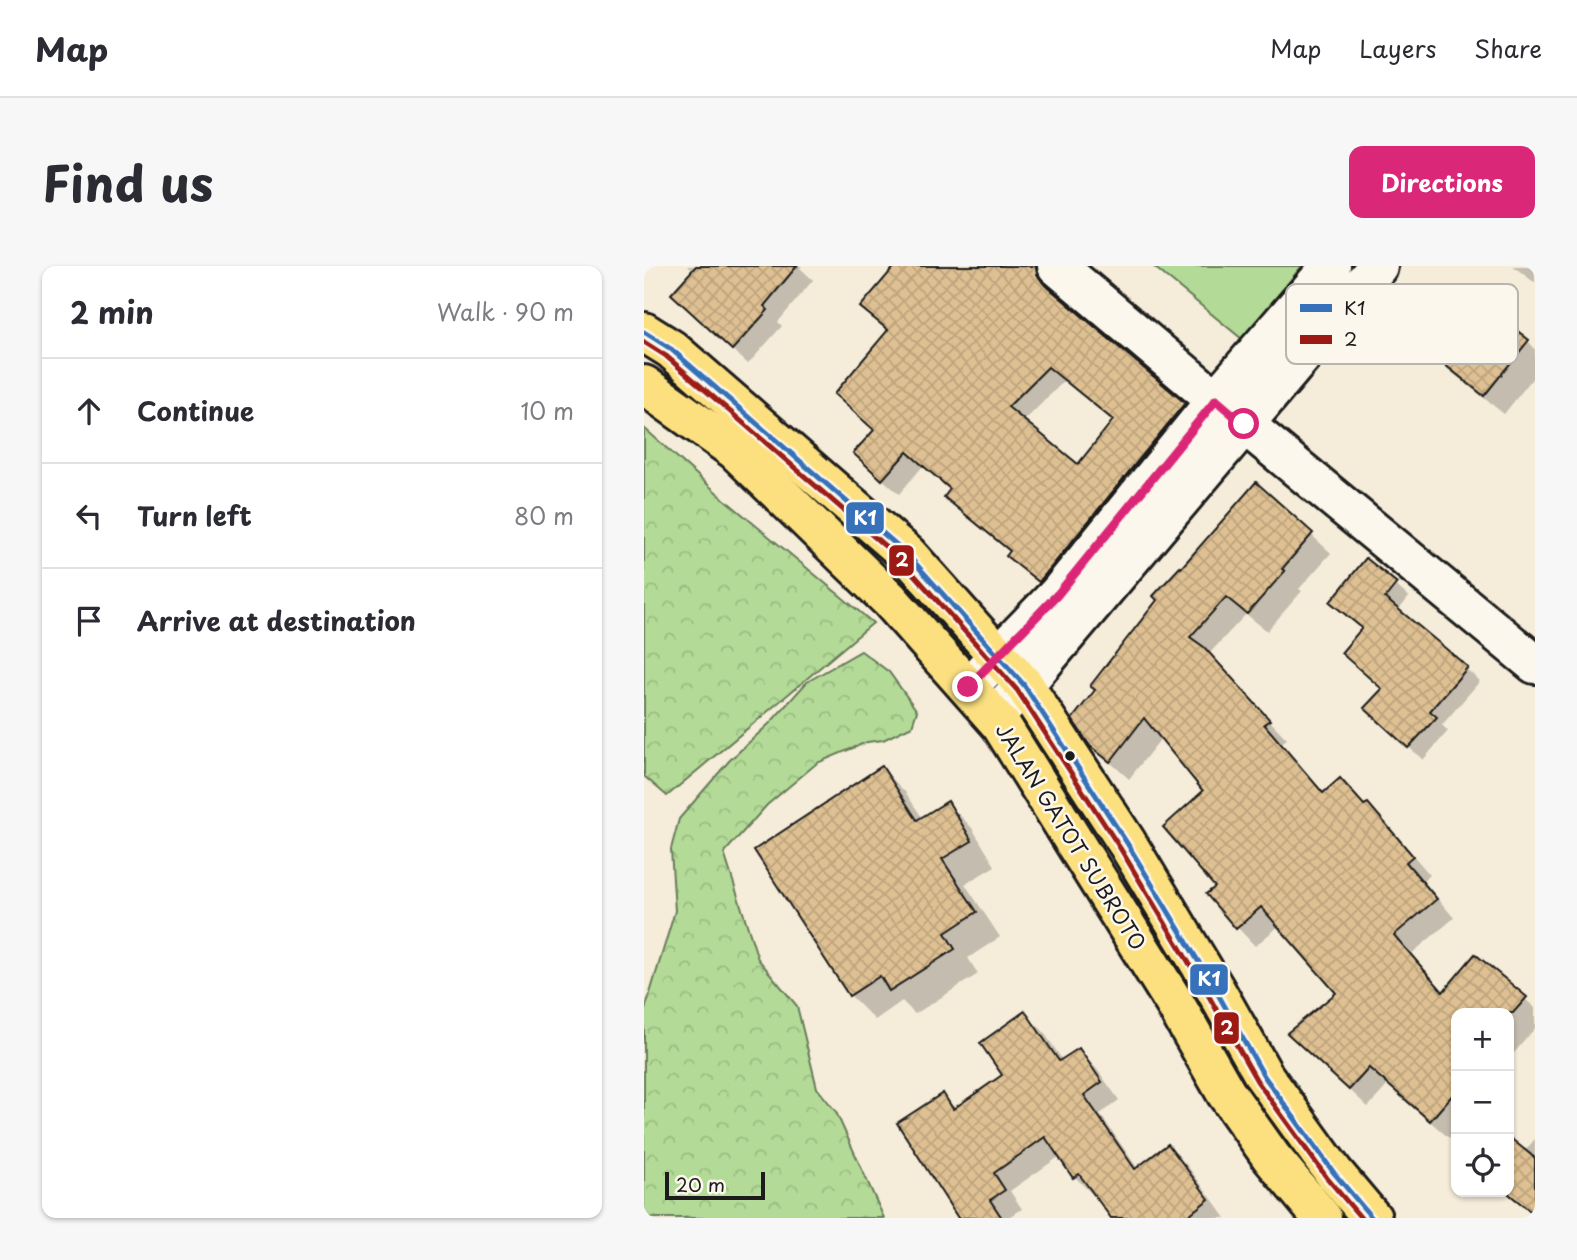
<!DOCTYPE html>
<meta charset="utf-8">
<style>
body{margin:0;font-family:"Playpen Sans",sans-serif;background:#f7f7f7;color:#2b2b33}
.controls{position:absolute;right:21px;bottom:21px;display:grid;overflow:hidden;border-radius:14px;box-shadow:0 2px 5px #0004}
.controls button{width:63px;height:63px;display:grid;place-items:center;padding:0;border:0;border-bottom:2px solid #e1e1e2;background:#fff;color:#2b2b33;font:35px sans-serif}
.scale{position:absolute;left:21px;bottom:18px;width:100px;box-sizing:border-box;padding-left:7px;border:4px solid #1c1c1c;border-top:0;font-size:19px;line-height:24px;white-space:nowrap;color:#1c1c1c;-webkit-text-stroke:5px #fbf7ec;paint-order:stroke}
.stop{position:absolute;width:21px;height:21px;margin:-16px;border:5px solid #db2777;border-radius:50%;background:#fff}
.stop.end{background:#db2777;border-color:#fff;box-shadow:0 2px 7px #0008}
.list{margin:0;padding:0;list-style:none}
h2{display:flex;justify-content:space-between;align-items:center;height:91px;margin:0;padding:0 28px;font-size:30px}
h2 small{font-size:23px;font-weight:400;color:#7c7c81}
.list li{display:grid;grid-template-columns:46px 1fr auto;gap:21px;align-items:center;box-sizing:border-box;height:105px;padding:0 28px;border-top:2px solid #e1e1e2}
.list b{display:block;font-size:26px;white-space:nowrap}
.list em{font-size:23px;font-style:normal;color:#7c7c81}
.icon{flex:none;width:38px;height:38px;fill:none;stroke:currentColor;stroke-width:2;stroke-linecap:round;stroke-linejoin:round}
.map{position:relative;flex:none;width:891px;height:952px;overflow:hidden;border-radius:14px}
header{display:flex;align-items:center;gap:42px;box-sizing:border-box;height:98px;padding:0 35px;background:#fff;border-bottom:2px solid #e1e1e2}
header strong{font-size:33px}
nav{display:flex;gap:38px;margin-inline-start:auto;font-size:24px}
.intro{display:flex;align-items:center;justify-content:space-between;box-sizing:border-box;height:168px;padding:0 42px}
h1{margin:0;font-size:49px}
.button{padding:18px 32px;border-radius:14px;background:#db2777;color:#fff;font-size:24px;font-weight:700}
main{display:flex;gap:42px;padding:0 42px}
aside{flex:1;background:#fff;border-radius:14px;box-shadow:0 2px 5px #0004}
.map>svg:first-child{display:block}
</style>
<header>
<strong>Map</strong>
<nav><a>Map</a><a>Layers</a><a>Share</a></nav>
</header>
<div class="intro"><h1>Find us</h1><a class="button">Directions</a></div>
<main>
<aside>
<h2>2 min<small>Walk · 90 m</small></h2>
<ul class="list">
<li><svg class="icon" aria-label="ahead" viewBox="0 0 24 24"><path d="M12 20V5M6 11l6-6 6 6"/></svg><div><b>Continue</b></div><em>10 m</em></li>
<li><svg class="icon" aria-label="left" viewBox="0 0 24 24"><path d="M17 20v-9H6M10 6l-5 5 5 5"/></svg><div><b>Turn left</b></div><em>80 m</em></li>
<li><svg class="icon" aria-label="arrive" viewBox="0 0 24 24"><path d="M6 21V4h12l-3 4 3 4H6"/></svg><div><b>Arrive at destination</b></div></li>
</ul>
</aside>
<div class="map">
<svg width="891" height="952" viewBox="0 0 891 952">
<defs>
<pattern id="forest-crowns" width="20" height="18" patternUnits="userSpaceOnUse" patternTransform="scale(1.75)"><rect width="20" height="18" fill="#b3db97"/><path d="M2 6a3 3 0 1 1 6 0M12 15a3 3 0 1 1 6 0" fill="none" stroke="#99bb82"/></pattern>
<pattern id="building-cross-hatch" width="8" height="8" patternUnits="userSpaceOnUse" patternTransform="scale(1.75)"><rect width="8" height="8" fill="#dec092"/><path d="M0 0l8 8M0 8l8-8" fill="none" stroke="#bea47d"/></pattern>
</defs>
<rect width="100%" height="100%" fill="#f5ecda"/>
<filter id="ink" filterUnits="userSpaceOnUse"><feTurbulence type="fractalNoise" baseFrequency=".0143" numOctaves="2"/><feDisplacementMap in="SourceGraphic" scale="14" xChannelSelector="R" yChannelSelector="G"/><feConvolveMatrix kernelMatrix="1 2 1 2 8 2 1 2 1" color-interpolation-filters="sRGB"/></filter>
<g filter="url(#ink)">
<polygon fill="#b3db97" stroke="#687c5a" stroke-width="2" points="509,0 658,0 598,73"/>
<g fill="url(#forest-crowns)" stroke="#687c5a" stroke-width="2">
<polygon points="0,162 80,233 229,357 23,530 0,510"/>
<polygon points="217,385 245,406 273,445 268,460 239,474 223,476 173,497 123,539 80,587 114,693 153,740 173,822 192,846 240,952 0,952 0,747 31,645 27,583 35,553 85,495 127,456 163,416"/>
</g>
<g fill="#0003" fill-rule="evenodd">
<polygon points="43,0 158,0 156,2 169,14 134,56 138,60 104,98 44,43 50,5"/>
<path d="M253,0H401L410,28L555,153L411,330L380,305L365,290L367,287L317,246L302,230L308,224L279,200L255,228L226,202L246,66L234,55ZM420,115L470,156L434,201L380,155Z"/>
<polygon points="869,0 891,0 891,17"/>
<polygon points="884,75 891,83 891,109 860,148 801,101 782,81"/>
<polygon points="612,218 687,287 655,323 658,325 623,365 602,348 564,389 643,473 637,477 680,528 696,514 722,541 724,539 742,558 786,609 779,615 810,652 767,688 801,727 881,733 891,742 891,762 865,793 865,747 812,747 812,864 805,872 744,819 724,841 664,785 694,727 636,659 611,680 593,661 573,621 562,525 518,471 485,513 447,479"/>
<polygon points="722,294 765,331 754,345 836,415 798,459 804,465 779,494 736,455 739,423 719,363 688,336"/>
<polygon points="238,502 262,527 279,553 304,537 328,562 351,600 321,618 356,671 324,692 334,708 271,748 258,735 231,754 206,729 112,585"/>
<polygon points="381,748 399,765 419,795 434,784 452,802 475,834 456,848 494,903 524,881 542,898 582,952 469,952 451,927 449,929 431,911 416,890 366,925 378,943 363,952 314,952 299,829 312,843 360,809"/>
<polygon points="891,873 891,951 861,926 865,926 865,889 872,879 880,886"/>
</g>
<g fill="url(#building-cross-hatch)" stroke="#1c1c1c" stroke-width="2" fill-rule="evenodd">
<polygon points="52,0 153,0 120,40 124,44 88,84 27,28"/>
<path d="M251,0H392L393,8L399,17L541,137L395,316L362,290L366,285L300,231L306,223L263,186L238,214L209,187L230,164L190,128L244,64L216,41ZM404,101L469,154L434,198L364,141Z"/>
<polygon points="824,26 885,74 840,130 780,82"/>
<polygon points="612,216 669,267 638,303 641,305 603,348 582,331 546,371 560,381 626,454 620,458 679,527 696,512 720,539 724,537 769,590 762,596 793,633 750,669 799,726 831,688 883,731 869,747 812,747 812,825 786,855 725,802 705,824 643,767 692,727 617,641 592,663 562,628 571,621 519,561 559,525 500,452 466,496 446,480 428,453 451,424 446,420 513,334 509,330 536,301 537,302"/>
<polygon points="722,292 753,317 741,332 824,401 786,445 793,451 764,482 720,442 738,423 697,387 718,362 686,336"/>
<polygon points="238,500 273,554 304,535 328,575 298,593 333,646 301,667 311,683 245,725 236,710 205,730 110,584"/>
<polygon points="381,745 415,795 435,782 458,816 440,829 491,903 524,878 565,933 541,952 467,952 435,908 429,912 401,871 350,907 361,924 346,934 358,952 314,952 253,857 299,827 309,843 358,809 336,777"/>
<polygon points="865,871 891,892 891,949 865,928"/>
</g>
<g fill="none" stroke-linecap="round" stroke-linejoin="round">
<defs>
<g id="minor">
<polyline points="413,0 600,158 891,398"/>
<polyline points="324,421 414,328 581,123 687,0"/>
<polyline points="350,450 380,419 734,0"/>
</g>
<g id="highway">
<polyline points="0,66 27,83 263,288 380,419 483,577 571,723 620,810 690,907 728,952"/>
<polyline points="0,119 91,184 246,334 357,459 530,736 582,827 628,892 678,952"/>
</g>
</defs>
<use href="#minor" stroke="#1c1c1c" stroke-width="44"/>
<use href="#highway" stroke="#1c1c1c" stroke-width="44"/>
<use href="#minor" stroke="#fbf7ec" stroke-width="38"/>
<use href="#highway" stroke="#fce080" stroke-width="38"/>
<defs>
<polyline id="bus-1" points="0,66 27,83 263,288 380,419 483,577 571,723 620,810 690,907 728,952"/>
<polyline id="bus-2" points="0,76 22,90 257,294 373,424 476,582 563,727 613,815 683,912 717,952"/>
</defs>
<use href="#bus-1" stroke="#fbf7ec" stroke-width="10"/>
<use href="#bus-2" stroke="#fbf7ec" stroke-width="10"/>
<use href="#bus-1" stroke="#3671b9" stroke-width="5"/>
<use href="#bus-2" stroke="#9c1a13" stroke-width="5"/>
</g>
</g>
<g fill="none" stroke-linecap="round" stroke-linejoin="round" filter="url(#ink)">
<polyline stroke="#db2777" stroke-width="9" points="324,421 414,328 572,134 600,158"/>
</g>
<circle fill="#1c1c1c" stroke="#fbf7ec" stroke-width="2.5" cx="426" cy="490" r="6"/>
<g text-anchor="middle" stroke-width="5" stroke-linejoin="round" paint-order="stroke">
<g font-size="21" fill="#1c1c1c" stroke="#fbf7ec">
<text transform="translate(426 571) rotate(58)" y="7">JALAN GATOT SUBROTO</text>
</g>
</g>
<rect x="642" y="18" width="232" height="80" rx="10" fill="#fbf7ec" stroke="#b8b5ae" stroke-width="2"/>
<rect x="656" y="38" width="32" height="8" fill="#3671b9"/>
<rect x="656" y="69" width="32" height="9" fill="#9c1a13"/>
<g font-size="19" fill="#1c1c1c">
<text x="700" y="49">K1</text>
<text x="700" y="80">2</text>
</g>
<g stroke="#fbf7ec" stroke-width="2.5">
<rect x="201" y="235" width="40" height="34" rx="7" fill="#3671b9"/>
<rect x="244" y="278" width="27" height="33" rx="7" fill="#9c1a13"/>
<rect x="545" y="697" width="40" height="33" rx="7" fill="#3671b9"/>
<rect x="569" y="745" width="27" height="34" rx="7" fill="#9c1a13"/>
</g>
<g font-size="19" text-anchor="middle" font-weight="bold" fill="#fff">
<text x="221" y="259">K1</text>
<text x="258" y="301">2</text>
<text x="565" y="720">K1</text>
<text x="583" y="769">2</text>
</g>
</svg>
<div class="controls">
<button>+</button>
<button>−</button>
<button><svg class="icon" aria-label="locate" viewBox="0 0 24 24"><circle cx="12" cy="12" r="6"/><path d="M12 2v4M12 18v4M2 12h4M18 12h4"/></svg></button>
</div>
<div class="scale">20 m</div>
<div class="stop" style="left:600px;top:158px"></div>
<div class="stop end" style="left:324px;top:421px"></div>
</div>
</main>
